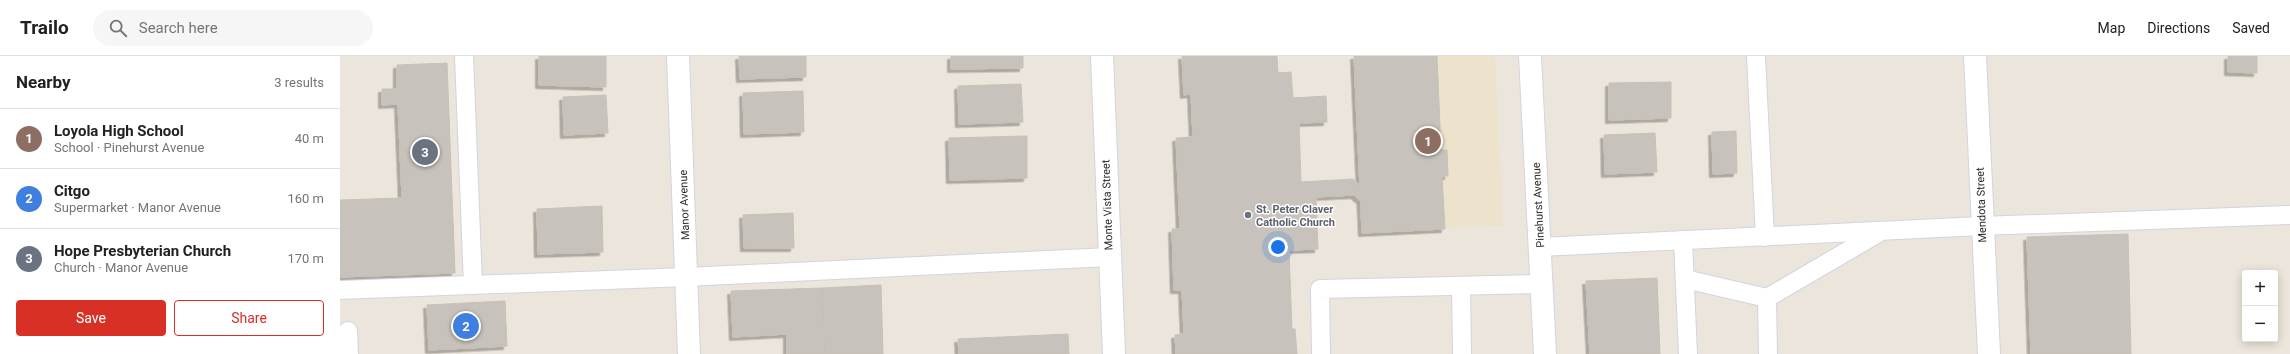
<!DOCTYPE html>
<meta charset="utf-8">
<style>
body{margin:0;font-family:Roboto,sans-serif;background:#f6f6f6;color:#202124}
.controls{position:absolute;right:12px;bottom:12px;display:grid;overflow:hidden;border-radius:4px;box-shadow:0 2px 10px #0003}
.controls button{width:36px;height:36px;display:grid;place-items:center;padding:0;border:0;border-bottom:1px solid #e0e0e0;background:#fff;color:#202124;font:20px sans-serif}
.you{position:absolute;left:938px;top:191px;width:14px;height:14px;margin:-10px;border:3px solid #fff;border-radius:50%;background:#1a73e8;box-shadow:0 0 0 6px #1a73e833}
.badge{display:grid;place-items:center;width:26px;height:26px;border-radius:50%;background:#d93025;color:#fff;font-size:13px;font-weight:700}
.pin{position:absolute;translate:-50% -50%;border:2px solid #fff;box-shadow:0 1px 4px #0006}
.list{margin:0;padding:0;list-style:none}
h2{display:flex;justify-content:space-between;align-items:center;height:52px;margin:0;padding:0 16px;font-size:17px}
h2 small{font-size:13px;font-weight:400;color:#757577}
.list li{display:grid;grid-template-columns:26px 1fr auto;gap:12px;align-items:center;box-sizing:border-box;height:60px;padding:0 16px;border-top:1px solid #e0e0e0}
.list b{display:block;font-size:15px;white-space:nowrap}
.list p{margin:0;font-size:13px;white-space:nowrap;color:#757577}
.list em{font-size:13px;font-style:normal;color:#757577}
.actions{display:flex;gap:8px;padding:12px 16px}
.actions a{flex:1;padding:9px 0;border:1px solid #d93025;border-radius:4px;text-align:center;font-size:14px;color:#d93025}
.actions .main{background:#d93025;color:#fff}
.icon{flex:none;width:22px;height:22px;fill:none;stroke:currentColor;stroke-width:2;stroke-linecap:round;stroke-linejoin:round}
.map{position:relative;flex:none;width:1950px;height:298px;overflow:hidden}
header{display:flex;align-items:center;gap:24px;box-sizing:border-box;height:56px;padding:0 20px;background:#fff;border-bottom:1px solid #e0e0e0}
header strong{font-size:19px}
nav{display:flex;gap:22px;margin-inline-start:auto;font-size:14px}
.search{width:280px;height:36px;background:#f6f6f6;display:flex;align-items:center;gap:10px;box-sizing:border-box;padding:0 14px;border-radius:22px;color:#757577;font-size:15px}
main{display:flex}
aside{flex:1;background:#fff}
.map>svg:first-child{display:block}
</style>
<header>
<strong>Trailo</strong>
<div class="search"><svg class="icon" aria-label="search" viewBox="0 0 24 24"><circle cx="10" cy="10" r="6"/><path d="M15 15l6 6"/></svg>Search here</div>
<nav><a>Map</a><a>Directions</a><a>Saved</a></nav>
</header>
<main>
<aside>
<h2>Nearby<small>3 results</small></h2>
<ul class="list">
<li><span class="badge" style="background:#8d6e63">1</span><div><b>Loyola High School</b><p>School · Pinehurst Avenue</p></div><em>40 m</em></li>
<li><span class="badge" style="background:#3f7fe0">2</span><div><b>Citgo</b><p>Supermarket · Manor Avenue</p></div><em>160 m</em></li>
<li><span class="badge" style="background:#6b7280">3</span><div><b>Hope Presbyterian Church</b><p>Church · Manor Avenue</p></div><em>170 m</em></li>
</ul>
<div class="actions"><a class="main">Save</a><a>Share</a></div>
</aside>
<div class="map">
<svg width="1950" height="298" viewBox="0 0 1950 298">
<defs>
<filter id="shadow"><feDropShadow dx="-3.5" dy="3.5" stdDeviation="0" flood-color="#0004"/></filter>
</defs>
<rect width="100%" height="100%" fill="#ece5db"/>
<polygon fill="#ede2cb" points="1014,0 1155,0 1163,170 1021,176"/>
<g fill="#c7c2bb" stroke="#c7c1b5" filter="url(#shadow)">
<polygon points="199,0 266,0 266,31 199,29"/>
<polygon points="399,0 466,0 466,21 400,23"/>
<polygon points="611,0 683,0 683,12 611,13"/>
<polygon points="842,0 937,0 938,17 951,16 953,42 986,40 987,66 959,67 961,126 1013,123 1020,129 1021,145 1014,139 976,141 978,193 949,194 952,273 955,273 957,298 836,298 835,279 844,278 842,234 834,234 832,173 840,173 836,82 853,81 851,38 844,39"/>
<polygon points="1014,0 1097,0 1101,94 1107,94 1108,120 1102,120 1105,173 1022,177"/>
<polygon points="1888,0 1917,0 1917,17 1888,16"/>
<polygon points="107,7 115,217 0,221 0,144 62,142 58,48 42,49 42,33 57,33 57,9"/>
<polygon points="1331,26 1331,62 1269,64 1269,27"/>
<polygon points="681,28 683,66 619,68 618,30"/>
<polygon points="463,35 464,76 404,78 403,37"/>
<polygon points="266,39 268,77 224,79 223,41"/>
<polygon points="1396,75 1397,117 1373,118 1372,76"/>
<polygon points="1315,77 1317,116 1265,118 1264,79"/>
<polygon points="687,80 687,122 610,124 609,82"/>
<polygon points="262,150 263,196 198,198 197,153"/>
<polygon points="453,157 454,192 404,192 403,159"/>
<polygon points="1788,178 1791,298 1691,298 1687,181"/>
<polygon points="1317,222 1320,298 1250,298 1246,225"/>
<polygon points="541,229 543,298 485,298 482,232"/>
<polygon points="482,232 485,298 447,298 447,278 393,281 391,235"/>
<polygon points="165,245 167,290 89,294 87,249"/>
<polygon points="728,278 729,298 619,298 618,283"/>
</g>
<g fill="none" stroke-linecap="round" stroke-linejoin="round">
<defs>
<g id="lane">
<polyline points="124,0 133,229"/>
<polyline points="1416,0 1425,181"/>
<polyline points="1343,184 1348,298"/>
<polyline points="1200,191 1641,170 1950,159"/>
<polyline points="1345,223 1427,242"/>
<polyline points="1121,230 1122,298"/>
<polyline points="0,234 346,221 769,201"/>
<polyline points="8,275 9,298"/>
<polyline points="981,298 980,233 1201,228"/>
<polyline points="1428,298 1427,242 1540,176"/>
</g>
<g id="street">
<polyline points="338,0 349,298"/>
<polyline points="762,0 774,298"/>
<polyline points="1190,0 1205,298"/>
<polyline points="1635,0 1649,298"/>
</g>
</defs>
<use href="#lane" stroke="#d1d4e2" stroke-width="20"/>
<use href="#street" stroke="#d1d4e2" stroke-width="24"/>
<use href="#lane" stroke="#fff" stroke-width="18"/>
<use href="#street" stroke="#fff" stroke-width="22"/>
</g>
<circle fill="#6b7280" stroke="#fff" stroke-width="1.5" cx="908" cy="159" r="4"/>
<g text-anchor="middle" stroke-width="3" stroke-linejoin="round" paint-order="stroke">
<g font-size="11" fill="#2a2a2a" stroke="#fff">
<text transform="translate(344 149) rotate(-92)" y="4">Manor Avenue</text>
<text transform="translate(767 149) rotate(-92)" y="4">Monte Vista Street</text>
<text transform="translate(1198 149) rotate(-93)" y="4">Pinehurst Avenue</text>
<text transform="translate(1641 149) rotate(-92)" y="4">Mendota Street</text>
</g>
<g font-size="11" font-weight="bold" fill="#5b616d" stroke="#fff" text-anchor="start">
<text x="916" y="157">St. Peter Claver<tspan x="916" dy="13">Catholic Church</tspan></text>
</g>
</g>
</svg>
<div class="controls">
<button>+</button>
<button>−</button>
</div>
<div class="you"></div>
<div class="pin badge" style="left:1088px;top:85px;background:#8d6e63">1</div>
<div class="pin badge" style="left:126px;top:270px;background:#3f7fe0">2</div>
<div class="pin badge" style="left:85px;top:96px;background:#6b7280">3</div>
</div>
</main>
